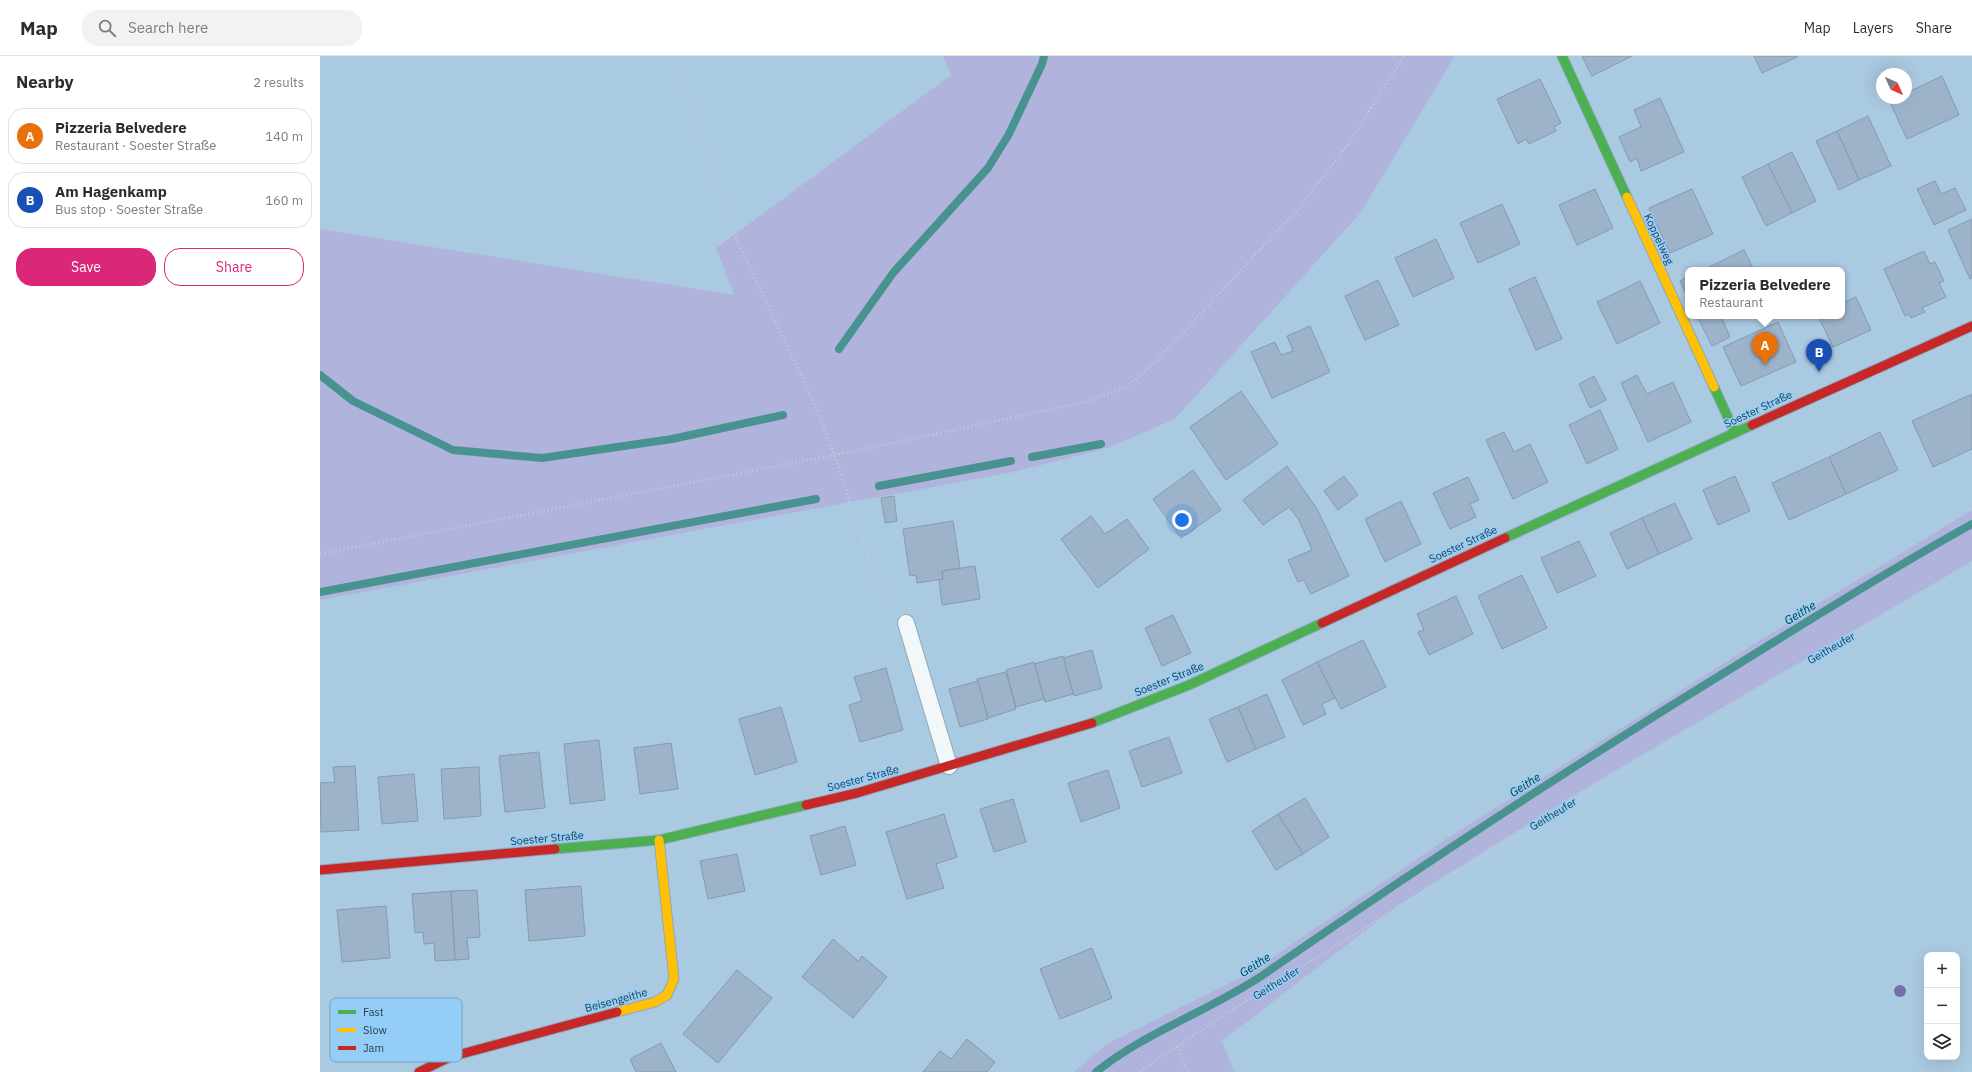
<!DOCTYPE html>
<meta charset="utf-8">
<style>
body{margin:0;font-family:"IBM Plex Sans",sans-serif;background:#f2f2f3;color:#2b2b33}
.controls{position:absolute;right:12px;bottom:12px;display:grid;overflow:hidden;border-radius:8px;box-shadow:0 4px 16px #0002}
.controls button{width:36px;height:36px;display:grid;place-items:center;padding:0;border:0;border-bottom:1px solid #e1e1e2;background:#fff;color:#2b2b33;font:20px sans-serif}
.compass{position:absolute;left:1556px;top:12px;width:36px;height:36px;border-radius:50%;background:#fff;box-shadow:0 4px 16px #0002;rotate:135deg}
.you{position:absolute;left:862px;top:464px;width:14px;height:14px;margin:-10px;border:3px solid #fff;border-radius:50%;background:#1a73e8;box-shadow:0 0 0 6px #1a73e833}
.badge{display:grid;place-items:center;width:26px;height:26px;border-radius:50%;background:#db2777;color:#fff;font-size:13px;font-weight:700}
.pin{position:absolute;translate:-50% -33px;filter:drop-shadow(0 1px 2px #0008)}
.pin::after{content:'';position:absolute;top:21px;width:14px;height:12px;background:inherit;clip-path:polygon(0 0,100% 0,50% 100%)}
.popup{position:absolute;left:1365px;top:211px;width:160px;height:52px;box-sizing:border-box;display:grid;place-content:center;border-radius:8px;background:#fff;filter:drop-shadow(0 1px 3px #0005);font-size:13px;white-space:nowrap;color:#7c7c81}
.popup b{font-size:15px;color:#2b2b33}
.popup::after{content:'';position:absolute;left:50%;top:100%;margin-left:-8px;border:8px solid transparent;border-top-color:#fff}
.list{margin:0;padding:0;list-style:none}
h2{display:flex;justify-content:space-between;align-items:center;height:52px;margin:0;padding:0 16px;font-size:17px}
h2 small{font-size:13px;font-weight:400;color:#7c7c81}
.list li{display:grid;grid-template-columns:26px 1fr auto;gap:12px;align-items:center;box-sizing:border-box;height:56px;margin:0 8px 8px;padding:0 8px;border:1px solid #e1e1e2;border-radius:16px}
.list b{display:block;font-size:15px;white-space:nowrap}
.list p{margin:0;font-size:13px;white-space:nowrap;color:#7c7c81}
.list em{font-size:13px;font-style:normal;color:#7c7c81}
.actions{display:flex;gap:8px;padding:12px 16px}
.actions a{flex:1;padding:9px 0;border:1px solid #db2777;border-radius:16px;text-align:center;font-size:14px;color:#db2777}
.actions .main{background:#db2777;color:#fff}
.icon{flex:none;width:22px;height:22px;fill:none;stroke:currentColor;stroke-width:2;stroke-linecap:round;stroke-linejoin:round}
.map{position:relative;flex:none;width:1652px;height:1016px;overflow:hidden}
header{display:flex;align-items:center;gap:24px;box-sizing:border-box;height:56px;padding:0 20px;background:#fff;border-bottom:1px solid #e1e1e2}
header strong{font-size:19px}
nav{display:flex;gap:22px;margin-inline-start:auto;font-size:14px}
.search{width:280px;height:36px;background:#f2f2f3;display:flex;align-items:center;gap:10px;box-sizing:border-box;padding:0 14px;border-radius:16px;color:#7c7c81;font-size:15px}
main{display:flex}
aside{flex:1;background:#fff}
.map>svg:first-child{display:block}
</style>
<header>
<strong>Map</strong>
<div class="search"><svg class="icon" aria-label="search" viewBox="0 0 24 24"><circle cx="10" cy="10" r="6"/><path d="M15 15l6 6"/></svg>Search here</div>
<nav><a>Map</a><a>Layers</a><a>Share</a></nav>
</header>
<main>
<aside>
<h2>Nearby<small>2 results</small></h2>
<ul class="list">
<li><span class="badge" style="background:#e8710a">A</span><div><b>Pizzeria Belvedere</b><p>Restaurant · Soester Straße</p></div><em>140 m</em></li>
<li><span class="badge" style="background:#1a4fb4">B</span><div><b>Am Hagenkamp</b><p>Bus stop · Soester Straße</p></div><em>160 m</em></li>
</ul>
<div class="actions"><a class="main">Save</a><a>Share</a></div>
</aside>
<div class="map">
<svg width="1652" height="1016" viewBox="0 0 1652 1016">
<rect width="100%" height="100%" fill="#aacae1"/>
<g fill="#b0b4dd">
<polygon points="623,0 1135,0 1041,156 855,363 788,392 694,416 0,544 0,173 414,239 396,192 631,19"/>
<polygon points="1652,454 1652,505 1276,726 1080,848 902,985 914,1016 754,1016 787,988 930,917 1126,783 1493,551"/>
</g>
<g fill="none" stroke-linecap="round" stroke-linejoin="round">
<g stroke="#489390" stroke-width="8">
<polyline points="519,293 573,217 668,112 689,78 722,8 724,0"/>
<polyline points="0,319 33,345 133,394 222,402 352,383 463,359"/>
<polyline points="712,401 781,388"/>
<polyline points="559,430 691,405"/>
<polyline points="0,536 496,443"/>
<path d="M776,1016C827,975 892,954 946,917C1106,806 1268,700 1433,599C1506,554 1578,509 1652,468"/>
</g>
</g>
<g fill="#9cb3ca" stroke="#859ab0">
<polygon points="1262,0 1312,0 1272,20"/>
<polygon points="1434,0 1477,0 1477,1 1442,17"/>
<polygon points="1622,20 1639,59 1587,83 1569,44 1574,42 1586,42 1586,37"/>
<polygon points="1220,23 1241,67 1234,71 1236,75 1209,88 1206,83 1198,88 1177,43"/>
<polygon points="1340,42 1364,96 1321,115 1317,102 1310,106 1299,81 1321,71 1314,54"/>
<polygon points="1548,60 1571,110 1539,124 1517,75"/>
<polygon points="1517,75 1539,124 1519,134 1496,85"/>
<polygon points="1472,96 1496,145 1472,157 1448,108"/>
<polygon points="1448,108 1472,157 1446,170 1422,121"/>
<polygon points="1615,125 1621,138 1635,132 1646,154 1614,169 1597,133"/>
<polygon points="1275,133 1293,172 1257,189 1239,149"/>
<polygon points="1372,133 1393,178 1350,197 1329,152"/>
<polygon points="1182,148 1200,188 1158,207 1140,167"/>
<polygon points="1652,163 1652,222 1650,223 1628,174"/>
<polygon points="1116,183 1134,222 1093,241 1075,202"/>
<polygon points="1424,194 1434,214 1383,214"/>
<polygon points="1604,195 1610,208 1615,206 1624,225 1619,227 1626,241 1602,252 1605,256 1591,262 1589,258 1585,260 1564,213"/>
<polygon points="1215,221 1242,283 1216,294 1189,233"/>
<polygon points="1368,221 1368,242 1360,225"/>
<polygon points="1058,224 1079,269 1045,284 1025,240"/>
<polygon points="1320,225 1340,267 1297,288 1277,246"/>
<polygon points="1536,241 1551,274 1513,291 1498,260 1522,260 1522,247"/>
<polygon points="1377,260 1401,260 1410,281 1392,290"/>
<polygon points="1458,266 1476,306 1421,330 1403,291"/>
<polygon points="990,270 1010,316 952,342 931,296 955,286 961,299 973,295 967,280"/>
<polygon points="1317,319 1327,338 1353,326 1371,366 1328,386 1301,327"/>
<polygon points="1274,320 1286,344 1270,352 1259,328"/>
<polygon points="921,335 958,388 906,424 870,371"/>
<polygon points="1652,338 1652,393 1613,411 1592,365"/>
<polygon points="1280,354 1298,393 1267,408 1249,369"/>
<polygon points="1184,376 1194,396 1210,388 1228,426 1193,443 1166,384"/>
<polygon points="1560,376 1578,414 1526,438 1509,401"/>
<polygon points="1509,401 1526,438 1469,464 1452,427"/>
<polygon points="967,410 997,453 1029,520 991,538 984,524 978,526 968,504 992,494 979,464 969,451 943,469 923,444"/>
<polygon points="873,414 901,454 861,482 833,443"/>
<polygon points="1024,420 1038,439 1018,454 1004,435"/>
<polygon points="1415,420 1430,455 1398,469 1383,434"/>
<polygon points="1148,421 1159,444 1150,448 1156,461 1130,473 1113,437"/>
<polygon points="574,440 577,465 565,467 561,442"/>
<polygon points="1081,445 1101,488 1065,506 1045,463"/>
<polygon points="1355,447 1372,483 1339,498 1322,462"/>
<polygon points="771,460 785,478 807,463 829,493 778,532 741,483"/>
<polygon points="1322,462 1339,498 1307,513 1290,477"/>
<polygon points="633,465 640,512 622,515 623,523 597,527 596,519 590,520 583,473"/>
<polygon points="1259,485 1276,520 1237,537 1221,502"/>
<polygon points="655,510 660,543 622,549 619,524 623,523 622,515"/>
<polygon points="1202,519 1227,572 1182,593 1158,540"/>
<polygon points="1136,540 1153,578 1109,599 1098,576 1104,574 1097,558"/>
<polygon points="853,559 871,597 842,610 825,572"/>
<polygon points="1043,584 1066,631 1021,653 997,606"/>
<polygon points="772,594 782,632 754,640 743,602"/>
<polygon points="743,600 753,638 725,646 714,608"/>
<polygon points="714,606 724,643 696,651 686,614"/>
<polygon points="997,606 1015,642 1002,648 1006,658 983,669 962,624"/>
<polygon points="566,612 583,674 540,686 529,649 542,645 534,621"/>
<polygon points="686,616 696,653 668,662 657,623"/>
<polygon points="658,625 668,663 640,671 629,633"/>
<polygon points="947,638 965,681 936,693 918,651"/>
<polygon points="461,651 477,706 435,719 419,663"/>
<polygon points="918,651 936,693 907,706 889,663"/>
<polygon points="849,681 862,717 822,731 809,695"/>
<polygon points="279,684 285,744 250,748 244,688"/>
<polygon points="351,687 358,733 320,738 314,692"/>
<polygon points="219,696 225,752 185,756 179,700"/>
<polygon points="35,710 39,774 1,776 0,727 15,726 13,711"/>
<polygon points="159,711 161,760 124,763 121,713"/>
<polygon points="788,714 800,752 761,766 748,727"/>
<polygon points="94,718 98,765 62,768 58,721"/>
<polygon points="985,742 1009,781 983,798 958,758"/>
<polygon points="693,743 706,786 674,796 660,753"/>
<polygon points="624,758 637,801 616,808 624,832 587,843 566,776"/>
<polygon points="958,758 983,798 956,814 932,775"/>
<polygon points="525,770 536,809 501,819 490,780"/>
<polygon points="417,798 425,835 388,843 380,805"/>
<polygon points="261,830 265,880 209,885 205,834"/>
<polygon points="157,834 160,881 147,882 149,903 135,904 131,835"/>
<polygon points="131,835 135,904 115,905 114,887 104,888 103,876 95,877 92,838"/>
<polygon points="66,850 70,902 22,906 17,854"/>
<polygon points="513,883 538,905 542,900 567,921 533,962 482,921"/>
<polygon points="772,892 792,942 740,963 720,913"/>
<polygon points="417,914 452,942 398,1007 363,978"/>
<polygon points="647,983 675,1006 667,1016 603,1016 620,995 631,1003"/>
<polygon points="341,987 356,1016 316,1016 310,1003"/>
</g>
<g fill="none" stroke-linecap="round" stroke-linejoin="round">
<defs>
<polyline id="lane" points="586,567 629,710"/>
<g id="fast">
<polyline points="1242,0 1307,141"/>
<polyline points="1394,331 1415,377"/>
<polyline points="1185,482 1432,369"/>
<polyline points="772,667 869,629 1002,567"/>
<polyline points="235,793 339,784 486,749"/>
</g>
<g id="slow">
<polyline points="1307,141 1394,331"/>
<polyline points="297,956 335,946 347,939 354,923 339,784"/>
</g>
<g id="jam">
<polyline points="1432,369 1652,270"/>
<polyline points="1002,567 1185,482"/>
<polyline points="486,749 537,737 772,667"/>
<polyline points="0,814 235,793"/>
<polyline points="99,1016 130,1001 297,956"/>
</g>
</defs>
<use href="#lane" stroke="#8ca9bc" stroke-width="18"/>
<use href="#fast" stroke="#8ca9bc" stroke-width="11"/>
<use href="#slow" stroke="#8ca9bc" stroke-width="11"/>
<use href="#jam" stroke="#8ca9bc" stroke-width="11"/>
<g stroke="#c4ced6" stroke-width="2.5" stroke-dasharray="1 3" stroke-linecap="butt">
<polyline points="352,0 416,182 495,349 514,398 555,521 574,548"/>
<polyline points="0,498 530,396 766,346 808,330 837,304 980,151 1029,87 1084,0"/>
<polyline points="857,990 868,1016"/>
<path d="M820,1016C928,940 1042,874 1155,805C1320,706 1485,607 1652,510"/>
</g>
<use href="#lane" stroke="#f2f7fa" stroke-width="16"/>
<use href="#fast" stroke="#4caf50" stroke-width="9"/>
<use href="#slow" stroke="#ffc107" stroke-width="9"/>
<use href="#jam" stroke="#c62828" stroke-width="9"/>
</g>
<circle fill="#756fa8" cx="1580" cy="935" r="6"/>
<g text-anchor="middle" stroke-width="3" stroke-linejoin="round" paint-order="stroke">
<g font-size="11" fill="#203f54" stroke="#94cef7">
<text transform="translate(1339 183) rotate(65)" y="4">Koppelweg</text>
<text transform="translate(1438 353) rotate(-25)" y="4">Soester Straße</text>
<text transform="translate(1143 488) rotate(-25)" y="4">Soester Straße</text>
<text transform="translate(1511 592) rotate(-30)" y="4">Geitheufer</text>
<text transform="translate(849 623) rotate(-22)" y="4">Soester Straße</text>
<text transform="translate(543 722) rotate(-15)" y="4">Soester Straße</text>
<text transform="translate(1233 758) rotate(-31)" y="4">Geitheufer</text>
<text transform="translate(227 782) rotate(-5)" y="4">Soester Straße</text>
<text transform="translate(956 927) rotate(-32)" y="4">Geitheufer</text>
<text transform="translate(296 944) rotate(-15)" y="4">Beisengeithe</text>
</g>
<g font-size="12" font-style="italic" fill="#013931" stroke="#94cef7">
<text transform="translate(1480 557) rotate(-31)" y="4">Geithe</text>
<text transform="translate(1205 729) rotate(-33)" y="4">Geithe</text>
<text transform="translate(935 909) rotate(-33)" y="4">Geithe</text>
</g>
</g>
<rect x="10" y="942" width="132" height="64" rx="6" fill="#94cef7" stroke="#71a3c6" stroke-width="1"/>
<rect x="18" y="954" width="18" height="4" fill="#4caf50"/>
<rect x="18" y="972" width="18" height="4" fill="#ffc107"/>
<rect x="18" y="990" width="18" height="4" fill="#c62828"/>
<g font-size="11" fill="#203f54">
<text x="43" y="960">Fast</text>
<text x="43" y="978">Slow</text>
<text x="43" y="996">Jam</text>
</g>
</svg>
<div class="controls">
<button>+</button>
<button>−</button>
<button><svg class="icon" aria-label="layers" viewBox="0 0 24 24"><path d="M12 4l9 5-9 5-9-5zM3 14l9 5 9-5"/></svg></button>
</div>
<svg class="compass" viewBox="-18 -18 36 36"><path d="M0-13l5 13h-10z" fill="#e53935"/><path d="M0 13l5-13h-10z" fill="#7c7c81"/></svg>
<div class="you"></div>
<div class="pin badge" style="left:1445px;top:309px;background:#e8710a">A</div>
<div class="popup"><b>Pizzeria Belvedere</b>Restaurant</div>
<div class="pin badge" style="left:1499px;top:316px;background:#1a4fb4">B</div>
</div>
</main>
